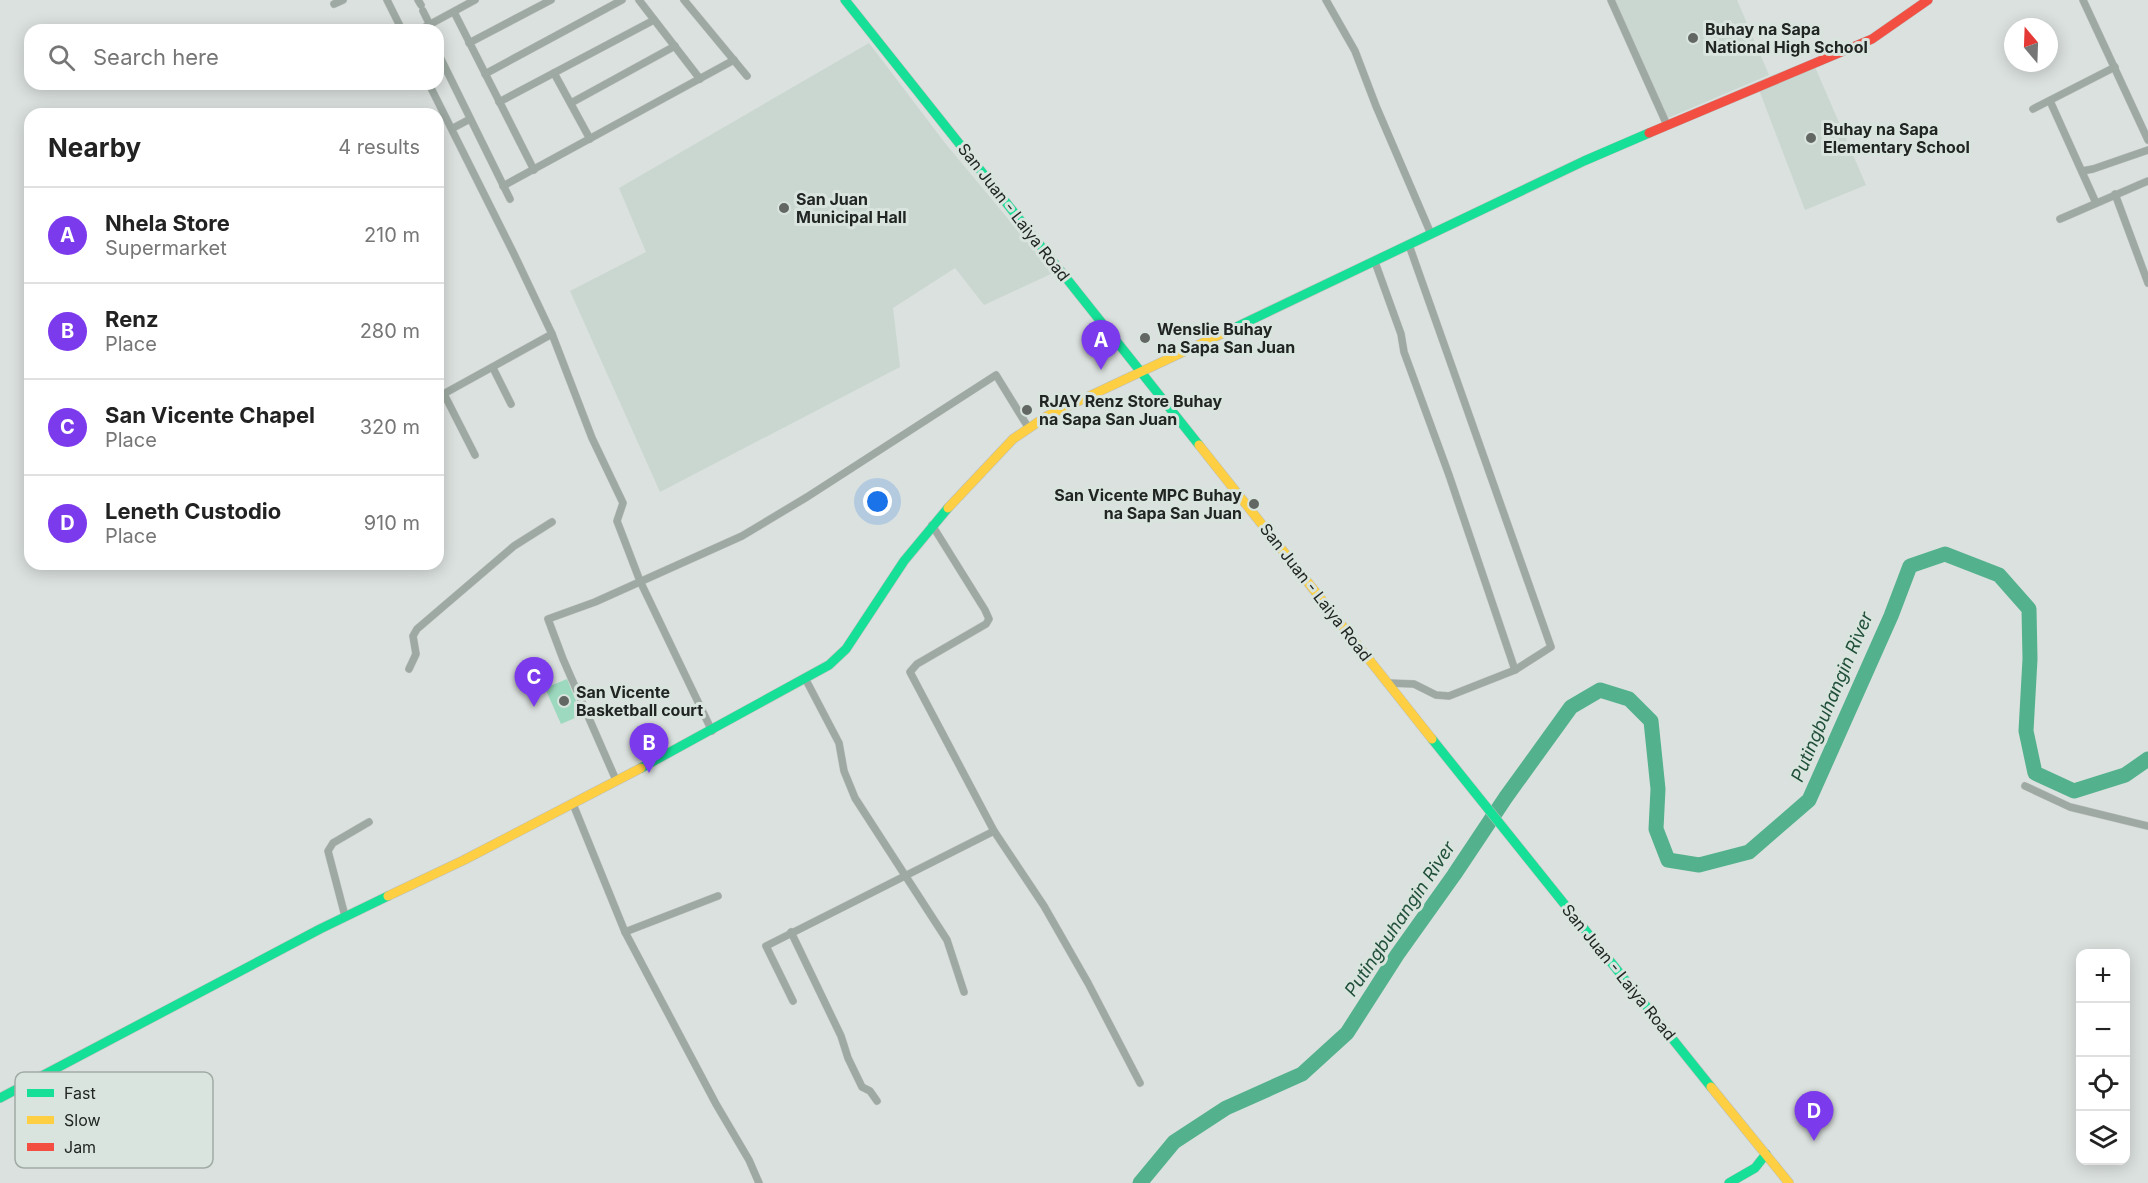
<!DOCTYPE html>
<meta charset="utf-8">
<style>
body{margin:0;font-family:Inter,sans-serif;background:#f6f6f6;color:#222}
.controls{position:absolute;right:18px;bottom:18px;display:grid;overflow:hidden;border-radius:12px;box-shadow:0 3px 15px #0003}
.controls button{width:54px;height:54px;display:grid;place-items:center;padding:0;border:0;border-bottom:2px solid #e0e0e0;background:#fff;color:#222;font:30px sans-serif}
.compass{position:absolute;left:2004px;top:18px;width:54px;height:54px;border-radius:50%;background:#fff;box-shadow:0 3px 15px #0003;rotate:341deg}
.you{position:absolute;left:878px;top:502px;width:21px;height:21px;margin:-15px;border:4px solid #fff;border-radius:50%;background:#1a73e8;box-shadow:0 0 0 9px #1a73e833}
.badge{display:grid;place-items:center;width:39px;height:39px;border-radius:50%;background:#7c3aed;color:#fff;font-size:20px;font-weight:700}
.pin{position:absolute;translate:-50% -50px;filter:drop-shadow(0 2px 3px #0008)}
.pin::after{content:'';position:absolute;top:32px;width:21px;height:18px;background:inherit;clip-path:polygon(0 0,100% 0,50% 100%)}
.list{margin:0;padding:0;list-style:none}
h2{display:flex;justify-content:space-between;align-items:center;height:78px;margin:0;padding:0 24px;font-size:26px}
h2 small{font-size:20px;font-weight:400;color:#767676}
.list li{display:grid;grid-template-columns:39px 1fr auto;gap:18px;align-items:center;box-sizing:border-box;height:96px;padding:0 24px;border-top:2px solid #e0e0e0}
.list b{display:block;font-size:22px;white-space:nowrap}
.list p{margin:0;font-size:20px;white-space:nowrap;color:#767676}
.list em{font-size:20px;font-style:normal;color:#767676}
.icon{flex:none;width:33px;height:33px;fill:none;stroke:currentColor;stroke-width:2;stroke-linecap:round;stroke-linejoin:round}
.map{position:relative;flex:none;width:2148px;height:1183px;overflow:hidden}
.search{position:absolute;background:#fff;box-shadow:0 3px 15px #0003;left:24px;top:24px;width:420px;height:66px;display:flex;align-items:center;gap:15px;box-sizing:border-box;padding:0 21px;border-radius:18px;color:#767676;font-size:22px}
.panel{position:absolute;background:#fff;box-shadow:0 3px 15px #0003;left:24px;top:108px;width:420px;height:462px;border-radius:18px}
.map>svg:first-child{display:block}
</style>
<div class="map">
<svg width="2148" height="1183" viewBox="0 0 2148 1183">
<rect width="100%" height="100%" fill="#dbe1de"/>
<g fill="#cad7d0">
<polygon points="1615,0 1737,0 1769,75 1668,118"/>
<polygon points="869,43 945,143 1053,273 984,305 955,268 893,308 900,367 660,492 570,291 646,252 619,188"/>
<polygon points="1815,67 1866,185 1805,210 1759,90"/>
</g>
<polygon fill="#9cd9be" points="567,679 582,715 561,724 545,688"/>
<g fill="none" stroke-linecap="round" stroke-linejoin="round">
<polyline stroke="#53b18e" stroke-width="15" points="1140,1183 1174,1142 1226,1108 1302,1074 1347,1033 1397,955 1454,875 1506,797 1571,707 1600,690 1629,699 1651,721 1658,789 1656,829 1668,860 1699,865 1749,852 1809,800 1891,616 1910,566 1945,554 1999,575 2029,609 2030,659 2026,731 2035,773 2074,791 2125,775 2148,759"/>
<defs>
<g id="street">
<polyline points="387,0 402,30"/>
<polyline points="418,0 421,5"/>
<polyline points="639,0 700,79"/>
<polyline points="684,0 747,76"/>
<polyline points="1326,0 1355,51 1376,106 1431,234"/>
<polyline points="1611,0 1667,125"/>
<polyline points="2083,0 2148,140"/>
<polyline points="334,4 343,0"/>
<polyline points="423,11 430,25"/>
<polyline points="454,12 534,170"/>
<polyline points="427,30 425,27 475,0"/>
<polyline points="469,43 551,0"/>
<polyline points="438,53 510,199"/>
<polyline points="554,73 590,139"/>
<polyline points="485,74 622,0"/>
<polyline points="429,84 514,254 552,334 592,438 623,503 617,521 640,581 712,731"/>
<polyline points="2050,101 2096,203"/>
<polyline points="499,102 654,20"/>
<polyline points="571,103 675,46"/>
<polyline points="2033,109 2115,67"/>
<polyline points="455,127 470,119"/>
<polyline points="2082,171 2093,169 2148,150"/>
<polyline points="503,186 734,60"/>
<polyline points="2115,194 2148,283"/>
<polyline points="2060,219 2148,181"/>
<polyline points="1375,262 1401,334 1404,352 1449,475 1515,670"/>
<polyline points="493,368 511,404"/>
<polyline points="444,394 475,455"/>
<polyline points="438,397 552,334"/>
<polyline points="932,525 985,610 989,619 986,624 917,664 910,672 994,831 1044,906 1088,983 1140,1083"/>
<polyline points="409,669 416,654 413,636 417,629 514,546 552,522"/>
<polyline points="806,680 839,743 844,771 855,798 947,940 964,992"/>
<polyline points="1388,683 1414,684 1436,695 1449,696 1515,670 1551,647 1409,245"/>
<polyline points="616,780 563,659 548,619 595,602 742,536 807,497 996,375 1028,427"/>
<polyline points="2025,786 2070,807 2148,826"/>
<polyline points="573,804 625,932 716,1104 749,1160 759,1183"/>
<polyline points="345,916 328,851 333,843 369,822"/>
<polyline points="625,932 718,896"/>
<polyline points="791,932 841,1036 848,1058 862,1087 870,1091 877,1101"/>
<polyline points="793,1001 766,946 994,831"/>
</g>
<g id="fast">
<polyline points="845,0 1199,445"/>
<polyline points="1232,329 1584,161 1649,133"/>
<polyline points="1432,739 1711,1087"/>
<polyline points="641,768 829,665 846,649 904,561 948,508"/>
<polyline points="0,1098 320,929 388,896"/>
<polyline points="1729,1183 1755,1168 1766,1154"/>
</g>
<g id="slow">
<polyline points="1199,445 1432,739"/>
<polyline points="948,508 1013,439 1047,416 1232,329"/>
<polyline points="388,896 464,860 641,768"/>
<polyline points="1711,1087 1789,1183"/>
</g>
<polyline id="jam" points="1649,133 1872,39 1928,0"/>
</defs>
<use href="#street" stroke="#babebc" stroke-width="8"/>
<use href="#fast" stroke="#babebc" stroke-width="10"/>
<use href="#slow" stroke="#babebc" stroke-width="10"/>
<use href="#jam" stroke="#babebc" stroke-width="10"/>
<use href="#street" stroke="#9da9a2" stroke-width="7"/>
<use href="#fast" stroke="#16e098" stroke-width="9"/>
<use href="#slow" stroke="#ffcf43" stroke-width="9"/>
<use href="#jam" stroke="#f24e42" stroke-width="9"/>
</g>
<g fill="#626764" stroke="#d8e4dd" stroke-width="2">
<circle cx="1693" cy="38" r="6"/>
<circle cx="1811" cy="138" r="6"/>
<circle cx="784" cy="208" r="6"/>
<circle cx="1145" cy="338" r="6"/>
<circle cx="1027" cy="410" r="6"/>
<circle cx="1254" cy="504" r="6"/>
<circle cx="564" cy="701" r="6"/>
</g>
<g text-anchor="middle" stroke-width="6" stroke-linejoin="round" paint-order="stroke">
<g font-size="16" font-weight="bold" fill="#212523" stroke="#d8e4dd" text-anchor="start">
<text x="1705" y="35">Buhay na Sapa<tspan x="1705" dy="18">National High School</tspan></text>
<text x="1823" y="135">Buhay na Sapa<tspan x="1823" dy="18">Elementary School</tspan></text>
<text x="796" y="205">San Juan<tspan x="796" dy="18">Municipal Hall</tspan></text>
<text x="1157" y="335">Wenslie Buhay<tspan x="1157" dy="18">na Sapa San Juan</tspan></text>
<text x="1039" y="407">RJAY Renz Store Buhay<tspan x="1039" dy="18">na Sapa San Juan</tspan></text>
<text x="1242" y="501" text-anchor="end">San Vicente MPC Buhay<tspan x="1242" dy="18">na Sapa San Juan</tspan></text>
<text x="576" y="698">San Vicente<tspan x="576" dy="18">Basketball court</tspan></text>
</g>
<g font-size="16" fill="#212523" stroke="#d8e4dd">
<text transform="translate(1014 212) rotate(52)" y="6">San Juan - Laiya Road</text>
<text transform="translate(1316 592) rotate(52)" y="6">San Juan - Laiya Road</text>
<text transform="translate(1619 972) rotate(51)" y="6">San Juan - Laiya Road</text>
</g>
<g font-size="18" font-style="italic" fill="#204f3a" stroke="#d8e4dd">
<text transform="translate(1832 697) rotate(-67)" y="6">Putingbuhangin River</text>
<text transform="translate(1400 919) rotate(-56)" y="6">Putingbuhangin River</text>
</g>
</g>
<rect x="15" y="1072" width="198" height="96" rx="9" fill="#d8e4dd" stroke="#a1aba5" stroke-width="1.5"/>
<rect x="27" y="1089" width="27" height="8" fill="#16e098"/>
<rect x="27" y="1116" width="27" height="8" fill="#ffcf43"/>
<rect x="27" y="1143" width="27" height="8" fill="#f24e42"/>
<g font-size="16" fill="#212523">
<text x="64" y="1099">Fast</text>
<text x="64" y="1126">Slow</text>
<text x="64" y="1153">Jam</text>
</g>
</svg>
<div class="controls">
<button>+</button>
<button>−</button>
<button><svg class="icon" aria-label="locate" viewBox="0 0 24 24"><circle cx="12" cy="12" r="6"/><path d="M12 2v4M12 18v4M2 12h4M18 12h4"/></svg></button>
<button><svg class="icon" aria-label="layers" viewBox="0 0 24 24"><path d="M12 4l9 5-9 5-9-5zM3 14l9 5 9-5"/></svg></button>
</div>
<svg class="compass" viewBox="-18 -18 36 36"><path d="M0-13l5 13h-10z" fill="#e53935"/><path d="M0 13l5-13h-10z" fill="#767676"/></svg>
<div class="you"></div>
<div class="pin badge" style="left:1101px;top:370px">A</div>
<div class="pin badge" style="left:649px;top:773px">B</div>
<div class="pin badge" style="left:534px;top:707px">C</div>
<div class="pin badge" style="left:1814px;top:1141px">D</div>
<div class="search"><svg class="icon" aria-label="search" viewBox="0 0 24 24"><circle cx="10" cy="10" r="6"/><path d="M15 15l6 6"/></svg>Search here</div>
<section class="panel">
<h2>Nearby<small>4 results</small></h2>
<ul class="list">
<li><span class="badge">A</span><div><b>Nhela Store</b><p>Supermarket</p></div><em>210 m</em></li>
<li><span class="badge">B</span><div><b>Renz</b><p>Place</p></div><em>280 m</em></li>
<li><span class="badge">C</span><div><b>San Vicente Chapel</b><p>Place</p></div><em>320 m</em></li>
<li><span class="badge">D</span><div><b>Leneth Custodio</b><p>Place</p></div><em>910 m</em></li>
</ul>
</section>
</div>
